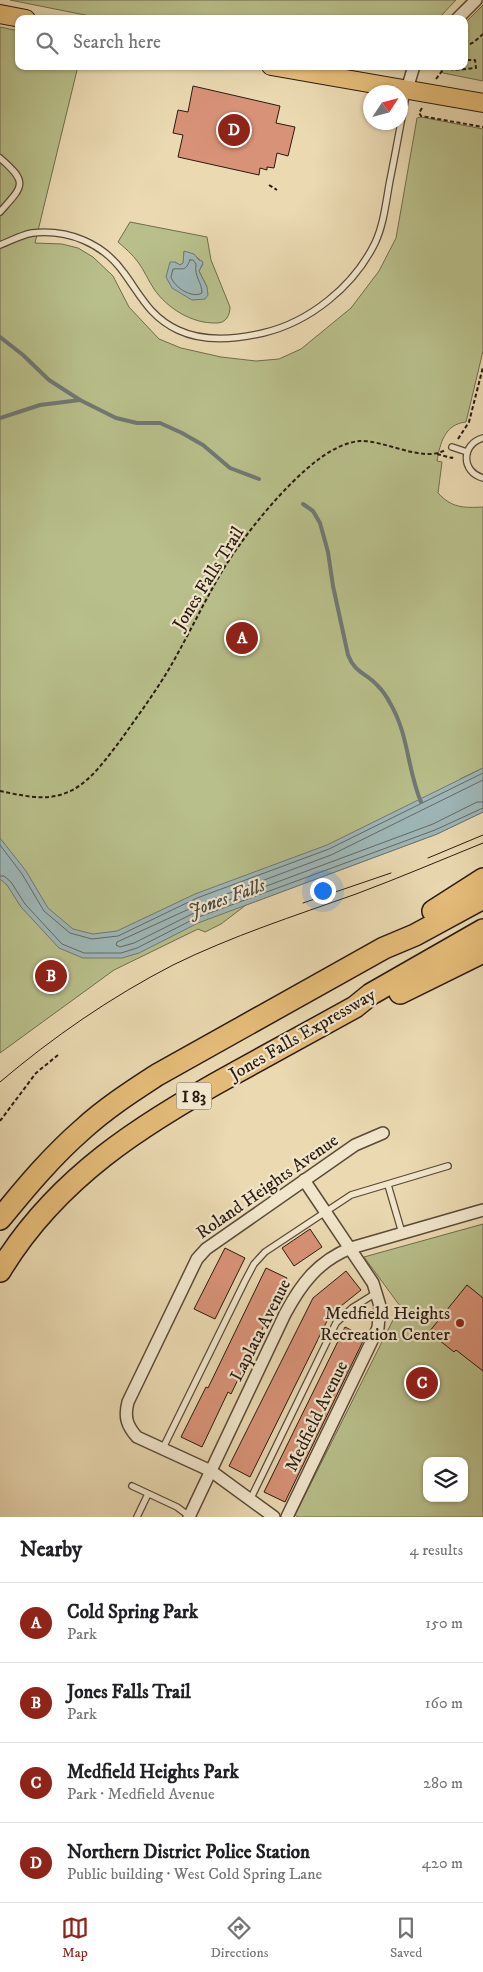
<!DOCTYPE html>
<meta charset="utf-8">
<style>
body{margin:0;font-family:"IM FELL DW Pica",serif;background:#f6f6f6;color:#202124}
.controls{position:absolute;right:15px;bottom:15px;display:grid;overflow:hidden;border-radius:10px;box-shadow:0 1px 4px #0004}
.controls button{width:45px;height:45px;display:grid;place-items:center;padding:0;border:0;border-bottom:1px solid #e0e0e0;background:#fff;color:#202124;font:25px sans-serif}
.compass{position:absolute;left:363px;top:85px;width:45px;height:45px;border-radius:50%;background:#fff;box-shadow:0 1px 4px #0004;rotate:54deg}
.you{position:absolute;left:322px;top:890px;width:18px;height:18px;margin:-12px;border:4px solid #fff;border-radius:50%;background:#1a73e8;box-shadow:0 0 0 8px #1a73e833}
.badge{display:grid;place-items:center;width:32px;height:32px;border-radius:50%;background:#8f2418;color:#fff;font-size:16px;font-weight:700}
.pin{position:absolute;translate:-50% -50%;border:2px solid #fff;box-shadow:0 1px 5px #0006}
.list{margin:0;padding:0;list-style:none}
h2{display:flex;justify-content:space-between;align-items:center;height:65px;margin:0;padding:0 20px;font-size:21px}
h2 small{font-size:16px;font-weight:400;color:#757577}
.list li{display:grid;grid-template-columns:32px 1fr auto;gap:15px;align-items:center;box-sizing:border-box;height:80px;padding:0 20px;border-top:1px solid #e0e0e0}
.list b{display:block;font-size:19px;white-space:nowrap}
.list p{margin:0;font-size:16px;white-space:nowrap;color:#757577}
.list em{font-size:16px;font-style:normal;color:#757577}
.icon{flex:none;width:28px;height:28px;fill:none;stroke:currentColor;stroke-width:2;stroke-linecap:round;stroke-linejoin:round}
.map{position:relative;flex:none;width:483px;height:1517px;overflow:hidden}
.search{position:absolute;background:#fff;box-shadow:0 1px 4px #0004;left:15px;right:15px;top:15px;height:55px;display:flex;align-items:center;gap:12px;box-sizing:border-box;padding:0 18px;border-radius:10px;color:#757577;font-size:19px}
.sheet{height:385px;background:#fff}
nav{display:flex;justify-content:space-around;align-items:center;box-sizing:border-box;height:70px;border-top:1px solid #e0e0e0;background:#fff;font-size:14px;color:#757577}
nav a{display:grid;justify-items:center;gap:2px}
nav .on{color:#8f2418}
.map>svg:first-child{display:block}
</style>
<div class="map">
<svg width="483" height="1517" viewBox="0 0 483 1517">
<rect width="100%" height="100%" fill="#ead9b1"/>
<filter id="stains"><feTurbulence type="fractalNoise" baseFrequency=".004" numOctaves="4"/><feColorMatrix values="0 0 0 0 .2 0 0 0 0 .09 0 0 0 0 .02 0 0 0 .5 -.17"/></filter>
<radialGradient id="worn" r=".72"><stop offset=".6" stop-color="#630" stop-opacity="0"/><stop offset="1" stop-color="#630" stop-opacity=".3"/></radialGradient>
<g fill="#b8bf8a" stroke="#716c4d" fill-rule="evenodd">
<polygon points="10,0 456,0 438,19 105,19"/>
<polygon points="483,5 483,81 443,73 439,66 464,66 464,24"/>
<path d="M0,27L19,31V66H78L35,243L62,244L78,248L93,257L113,276L129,307L159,339L181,348L221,357L256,361L279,359L301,349L351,308L379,271L396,238L417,118L421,117L483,129V351L466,422C445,424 440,443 437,461L442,462L438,493C452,508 463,508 483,507V768L460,779L483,812L437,834L246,905L221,924L205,932L198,929L114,970L0,1053Z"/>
<path d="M130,222L207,237L211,260L230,307C230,315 226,323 217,323C192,324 167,308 154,289C148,280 144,270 138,262C132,254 125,248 118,242ZM184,252L198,258L203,264L199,271L207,287L175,262L180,265L184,263Z"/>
<path d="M483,1224V1517H298L295,1515L400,1306L364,1257ZM427,1461H464V1498H427Z"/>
</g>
<g fill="#9eb7b8" stroke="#707875">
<polygon points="184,251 194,254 199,260 202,261 203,263 199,271 207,287 208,295 205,299 192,300 172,288 166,277 170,262 175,262 180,265 183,263"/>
<polygon points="483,768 483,812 437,834 198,923 139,953 122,958 83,958 59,948 21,907 7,885 0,879 0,838 26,871 48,908 73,929 93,934 117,931 195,894 327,845"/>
</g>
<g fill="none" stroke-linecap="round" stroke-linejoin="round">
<g stroke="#646864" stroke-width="1">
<path d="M190,260H193L196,264C194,277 202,282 202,293C192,299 174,287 171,277L173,269C184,268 185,272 190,260Z"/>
<polyline points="483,780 331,855 200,904 117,942 116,945 120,947 134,943 194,913 433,824 477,802 483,802"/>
<polyline points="0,845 22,874 44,911 70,933 92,939 118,936 197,898 329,849 483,773"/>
<polyline points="0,876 4,876 11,882 25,904 62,944 84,953 121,953 137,948 196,918 435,830 483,808"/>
</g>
<g stroke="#707875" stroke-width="4">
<polyline points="0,337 23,355 49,380 80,400 116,418 137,423 160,423 182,433 203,445 230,468 259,479"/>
<polyline points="0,418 40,405 80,400"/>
<path d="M303,504L313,511L320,523L328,552L333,586L348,655C355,673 365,672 377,685C382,690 387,697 390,703C409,735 407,769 421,802"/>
</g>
</g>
<g fill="#d89277" stroke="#2a1a10">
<polygon points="193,86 280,106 276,123 295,127 288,156 277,153 274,168 267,167 267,170 260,168 259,175 178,157 183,135 173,133 178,110 188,112"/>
<polygon points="310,1229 322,1247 294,1266 282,1248"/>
<polygon points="225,1248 245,1258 215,1319 194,1309"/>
<polygon points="266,1268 287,1278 231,1394 228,1392 202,1447 181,1437 206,1387 208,1388"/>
<polygon points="346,1271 361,1290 326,1318 328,1319 250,1477 229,1466 313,1298"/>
<polygon points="467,1285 483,1298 483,1371 456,1350 454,1352 429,1332"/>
<polygon points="345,1327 365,1337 285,1502 264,1492"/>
</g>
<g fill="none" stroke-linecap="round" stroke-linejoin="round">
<defs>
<g id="service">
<path d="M0,158C29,183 23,186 0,212"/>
<path d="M0,245C10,241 21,235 32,233C68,229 103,243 124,273C141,296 150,317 178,330C203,342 237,339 263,333C310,322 354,286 375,243C384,224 386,201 390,180C396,151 401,121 407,91"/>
<path d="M483,438C461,444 461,472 483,478"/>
<polyline points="452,447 467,452"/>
<polyline points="388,1185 402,1233"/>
<polyline points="163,1448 245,1281 254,1264 265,1252 351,1195 448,1166"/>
<polyline points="132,1486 177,1507 189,1516"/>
<polyline points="250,1500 336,1323 352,1308 376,1293"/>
<polyline points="137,1517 148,1494"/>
</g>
<g id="minor">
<polyline points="457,19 476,0"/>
<polyline points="407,89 414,66"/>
<path d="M189,1517L285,1314C301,1284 318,1261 351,1248L483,1210"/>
<path d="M274,1517L211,1471L137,1437C127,1426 124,1417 128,1402L197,1259L206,1249L355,1145L383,1133"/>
<polyline points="287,1517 378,1328 380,1306 373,1283 304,1180"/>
</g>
<g id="primary">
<polyline points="0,14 26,19"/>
<polyline points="271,66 483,103"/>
</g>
<g id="motorway">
<polyline points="433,911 483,879"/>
<polyline points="400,993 483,952"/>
<path d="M0,1219C26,1187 52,1156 83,1129C106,1108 131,1092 157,1075L384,948L415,935L483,898"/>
<path d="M0,1271C56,1178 142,1124 235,1073C275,1051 315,1029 355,1007L371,994L483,930"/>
</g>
</defs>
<use href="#service" stroke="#5a4a38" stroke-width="8"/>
<use href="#minor" stroke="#5a4a38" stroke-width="14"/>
<use href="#primary" stroke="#2a1a10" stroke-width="20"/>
<use href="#motorway" stroke="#2a1a10" stroke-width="24"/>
<g stroke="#2a1a10" stroke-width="2" stroke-dasharray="4 2.5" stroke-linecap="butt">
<polyline points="464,47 474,42 483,34"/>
<polyline points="436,79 445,67 454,70 476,68 475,60 464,60"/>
<polyline points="422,108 419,113 421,116 483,127"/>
<polyline points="269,185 277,190"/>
<polyline points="458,439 469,422 483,367"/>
<polyline points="437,454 452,458 453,456"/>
<path d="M0,791C19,795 44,801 63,794C88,786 105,760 120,741C137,717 154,694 169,669C187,638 203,604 221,573C243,536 285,484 319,459C331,450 346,442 360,441C385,440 423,463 445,450"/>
<polyline points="0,1121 36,1073 58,1055"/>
</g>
<use href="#service" stroke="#f1e6cc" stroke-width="5.5"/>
<use href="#minor" stroke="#f1e6cc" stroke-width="11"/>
<use href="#primary" stroke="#e5bc78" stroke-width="18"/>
<use href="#motorway" stroke="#e5bc78" stroke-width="21"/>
<g stroke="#2a1a10" stroke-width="1">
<polyline points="428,858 483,835"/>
<polyline points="303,903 391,873"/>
<path d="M0,1082C53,1037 111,997 173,965C232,936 294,916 356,894C399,878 441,860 483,843"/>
</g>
</g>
<circle fill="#8f2418" stroke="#f1e6cc" stroke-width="2" cx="460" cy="1323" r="5"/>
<g text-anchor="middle" stroke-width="4.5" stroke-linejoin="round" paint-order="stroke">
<rect fill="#f1e6cc" stroke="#665748" stroke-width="1" x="176.5" y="1082.5" width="35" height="27" rx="4"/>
<g font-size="16" font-weight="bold" fill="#2a1a10">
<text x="194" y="1102">I 83</text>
</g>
<g font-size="18" fill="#2a1a10" stroke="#f1e6cc">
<text transform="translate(208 578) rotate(-58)" y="6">Jones Falls Trail</text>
<text transform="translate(302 1034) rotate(-30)" y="6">Jones Falls Expressway</text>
<text transform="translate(267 1186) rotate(-35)" y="6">Roland Heights Avenue</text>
<text transform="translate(260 1330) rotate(-63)" y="6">Laplata Avenue</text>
<text transform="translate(316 1416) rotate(-64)" y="6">Medfield Avenue</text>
</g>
<g font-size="18" fill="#2a1a10" stroke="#f1e6cc" text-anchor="end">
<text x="450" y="1319">Medfield Heights<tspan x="450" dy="21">Recreation Center</tspan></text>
</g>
<g font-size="19" font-style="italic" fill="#4d4942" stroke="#f1e6cc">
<text transform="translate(226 897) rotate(-20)" y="7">Jones Falls</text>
</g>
</g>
<rect width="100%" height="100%" filter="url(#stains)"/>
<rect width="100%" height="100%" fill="url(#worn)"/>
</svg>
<div class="controls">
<button><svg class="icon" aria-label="layers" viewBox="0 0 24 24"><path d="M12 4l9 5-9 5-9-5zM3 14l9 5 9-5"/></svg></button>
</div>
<svg class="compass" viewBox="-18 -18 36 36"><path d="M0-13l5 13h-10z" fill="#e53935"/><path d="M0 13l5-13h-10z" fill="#757577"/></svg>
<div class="you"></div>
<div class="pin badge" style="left:242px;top:638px">A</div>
<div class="pin badge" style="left:51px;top:976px">B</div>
<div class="pin badge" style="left:422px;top:1383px">C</div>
<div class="pin badge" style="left:234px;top:130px">D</div>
<div class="search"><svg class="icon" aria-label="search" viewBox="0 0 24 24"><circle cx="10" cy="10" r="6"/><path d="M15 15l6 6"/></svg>Search here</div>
</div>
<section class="sheet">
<h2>Nearby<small>4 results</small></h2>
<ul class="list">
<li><span class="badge">A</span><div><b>Cold Spring Park</b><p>Park</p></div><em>150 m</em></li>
<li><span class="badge">B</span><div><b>Jones Falls Trail</b><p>Park</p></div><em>160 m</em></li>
<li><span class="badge">C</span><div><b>Medfield Heights Park</b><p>Park · Medfield Avenue</p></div><em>280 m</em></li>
<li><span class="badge">D</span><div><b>Northern District Police Station</b><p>Public building · West Cold Spring Lane</p></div><em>420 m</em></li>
</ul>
</section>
<nav>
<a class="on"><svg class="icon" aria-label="map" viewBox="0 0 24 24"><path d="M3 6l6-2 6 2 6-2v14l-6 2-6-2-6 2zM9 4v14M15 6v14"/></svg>Map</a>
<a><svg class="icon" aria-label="directions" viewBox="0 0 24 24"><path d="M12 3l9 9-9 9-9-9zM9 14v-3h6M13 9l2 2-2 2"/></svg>Directions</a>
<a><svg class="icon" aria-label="saved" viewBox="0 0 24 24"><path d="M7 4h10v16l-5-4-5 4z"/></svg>Saved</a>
</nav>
